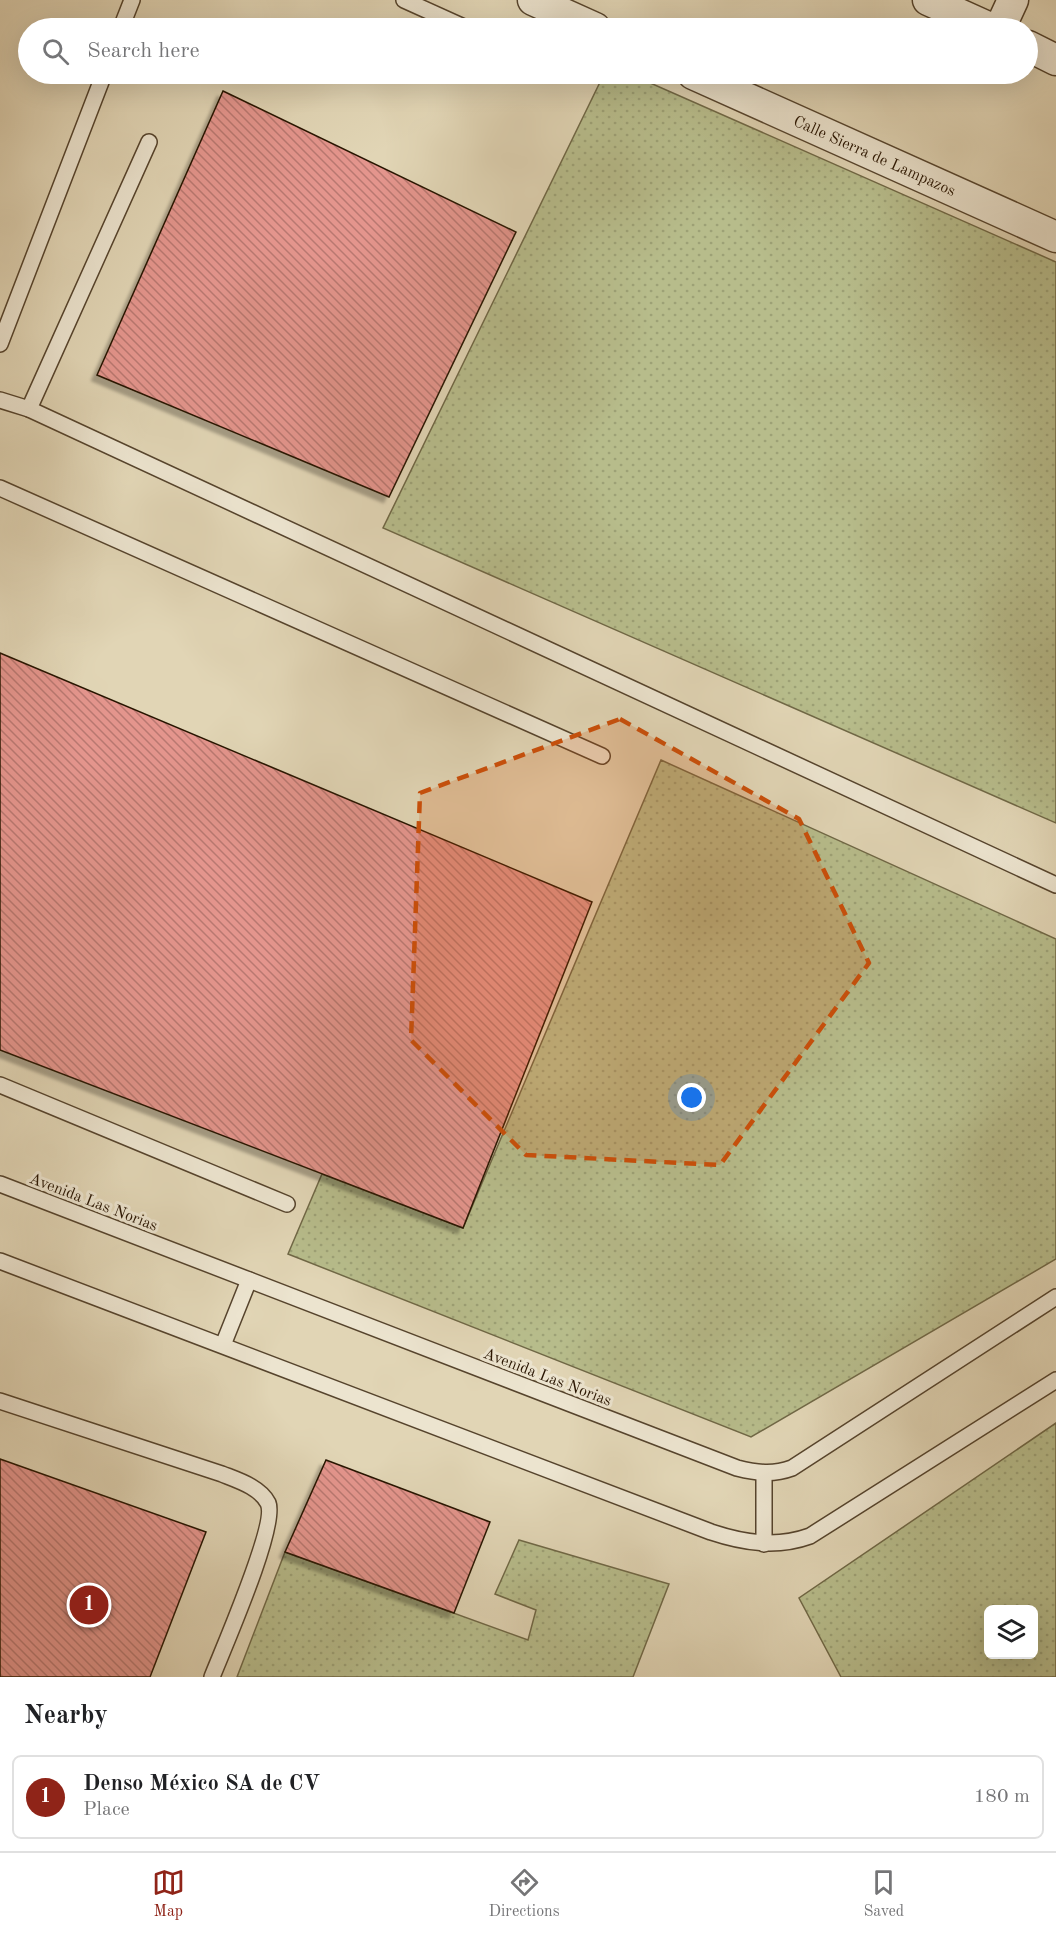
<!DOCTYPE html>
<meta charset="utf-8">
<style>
body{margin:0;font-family:"Old Standard TT",serif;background:#f2f2f2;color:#202124}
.controls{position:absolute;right:18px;bottom:18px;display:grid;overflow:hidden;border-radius:9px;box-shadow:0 6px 24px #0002}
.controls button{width:54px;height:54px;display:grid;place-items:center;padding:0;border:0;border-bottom:2px solid #e0e0e0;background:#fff;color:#202124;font:30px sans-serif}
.you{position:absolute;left:692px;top:1098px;width:21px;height:21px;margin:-15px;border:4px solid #fff;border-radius:50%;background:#1a73e8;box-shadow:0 0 0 9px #1a73e833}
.badge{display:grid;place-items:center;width:39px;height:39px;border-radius:50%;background:#8f2418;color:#fff;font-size:20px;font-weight:700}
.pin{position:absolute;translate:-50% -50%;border:3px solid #fff;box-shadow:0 2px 6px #0006}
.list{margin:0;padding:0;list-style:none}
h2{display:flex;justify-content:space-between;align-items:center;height:78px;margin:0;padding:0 24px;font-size:26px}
h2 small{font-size:20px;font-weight:400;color:#757577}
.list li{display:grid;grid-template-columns:39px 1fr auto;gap:18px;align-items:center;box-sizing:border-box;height:84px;margin:0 12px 12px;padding:0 12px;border:2px solid #e0e0e0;border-radius:9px}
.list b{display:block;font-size:22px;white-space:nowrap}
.list p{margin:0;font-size:20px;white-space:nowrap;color:#757577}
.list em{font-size:20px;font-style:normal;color:#757577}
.icon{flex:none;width:33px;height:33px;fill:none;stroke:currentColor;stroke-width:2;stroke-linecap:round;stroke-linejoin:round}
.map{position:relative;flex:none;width:1056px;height:1677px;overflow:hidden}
.search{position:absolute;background:#fff;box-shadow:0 6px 24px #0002;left:18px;right:18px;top:18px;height:66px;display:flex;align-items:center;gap:15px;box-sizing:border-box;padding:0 21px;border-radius:33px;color:#757577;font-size:22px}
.sheet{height:174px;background:#fff}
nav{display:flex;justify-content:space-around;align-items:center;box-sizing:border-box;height:84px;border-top:2px solid #e0e0e0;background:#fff;font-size:16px;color:#757577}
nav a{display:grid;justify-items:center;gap:3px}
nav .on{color:#8f2418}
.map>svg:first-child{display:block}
</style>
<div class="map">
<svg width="1056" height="1677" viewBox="0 0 1056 1677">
<defs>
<pattern id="green-dots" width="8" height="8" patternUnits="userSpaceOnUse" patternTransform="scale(1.5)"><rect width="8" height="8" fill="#b7bc8b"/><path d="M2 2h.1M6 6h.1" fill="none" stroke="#9da176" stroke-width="1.8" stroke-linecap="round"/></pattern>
<pattern id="building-back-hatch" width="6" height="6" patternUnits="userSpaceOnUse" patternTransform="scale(1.5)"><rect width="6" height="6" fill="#e4958d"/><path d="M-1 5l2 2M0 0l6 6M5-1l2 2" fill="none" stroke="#b97871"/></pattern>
<filter id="shadow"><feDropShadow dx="-5.5" dy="5.5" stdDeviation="1.5" flood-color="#0004"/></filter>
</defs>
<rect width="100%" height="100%" fill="#e1d5b5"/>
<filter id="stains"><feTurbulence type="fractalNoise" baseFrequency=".00333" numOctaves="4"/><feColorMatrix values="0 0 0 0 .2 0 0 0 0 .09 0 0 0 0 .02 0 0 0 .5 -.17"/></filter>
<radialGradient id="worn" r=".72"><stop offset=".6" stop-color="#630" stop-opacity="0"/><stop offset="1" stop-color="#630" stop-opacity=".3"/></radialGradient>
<g fill="url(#green-dots)" stroke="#706846" stroke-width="1.5" fill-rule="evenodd">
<polygon points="604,74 630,74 1056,262 1056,823 383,528"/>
<polygon points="661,760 1056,939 1056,1259 751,1437 288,1254 322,1174 463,1228"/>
<path d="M1056,1423V1677H841L799,1598ZM988,1610H1034V1654H988Z"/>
<polygon points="519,1540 669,1584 633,1677 237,1677 285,1552 528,1640 536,1610 495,1594"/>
</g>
<g fill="url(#building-back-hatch)" stroke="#281400" stroke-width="1.5" filter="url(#shadow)">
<polygon points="223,91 516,232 389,497 97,375"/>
<polygon points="0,653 592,902 463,1228 0,1050"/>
<polygon points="0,1459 206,1532 150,1677 0,1677"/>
<polygon points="326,1460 490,1522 454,1613 285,1552"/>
</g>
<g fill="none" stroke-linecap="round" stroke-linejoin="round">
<defs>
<g id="lane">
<polyline points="404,0 466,28"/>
<polyline points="121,28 132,0"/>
<polyline points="0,344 104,74"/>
<polyline points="0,400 29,409 1056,885"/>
<polyline points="29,409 149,142"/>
<polyline points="0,488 602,756"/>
<polyline points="0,1085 287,1204"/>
<path d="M0,1184L737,1468C757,1473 773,1475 792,1468L1056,1297"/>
<path d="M0,1261L711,1532C744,1543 777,1548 810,1536L1056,1380"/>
<polyline points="223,1345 249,1280"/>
<path d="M0,1401L222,1474C237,1480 260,1487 268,1503C278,1524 223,1649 212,1677"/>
<polyline points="764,1544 764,1473"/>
</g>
<g id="street">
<polyline points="533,0 595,28"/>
<polyline points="928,0 990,28"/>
<polyline points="1000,28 1013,0"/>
<polyline points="1028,46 1056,60"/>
<polyline points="693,74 1056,237"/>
</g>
</defs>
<use href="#lane" stroke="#56442d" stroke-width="18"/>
<use href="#street" stroke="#56442d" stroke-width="33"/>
<use href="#lane" stroke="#ece4cf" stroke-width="15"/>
<use href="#street" stroke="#ece4cf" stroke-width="30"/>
</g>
<path fill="#cb4f0a" fill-opacity="0.2" stroke="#cb4f0a" stroke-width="4.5" stroke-dasharray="12 8" stroke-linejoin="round" d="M620,719L799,819L869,963L720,1165L526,1155L411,1040L420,793Z"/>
<g text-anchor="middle" stroke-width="6" stroke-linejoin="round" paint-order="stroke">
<g font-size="16" fill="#281400" stroke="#ece4cf">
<text transform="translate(875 155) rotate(24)" y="6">Calle Sierra de Lampazos</text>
<text transform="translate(94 1201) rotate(21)" y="6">Avenida Las Norias</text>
<text transform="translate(548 1376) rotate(21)" y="6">Avenida Las Norias</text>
</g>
</g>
<rect width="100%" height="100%" filter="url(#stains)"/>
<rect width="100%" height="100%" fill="url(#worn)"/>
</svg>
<div class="controls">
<button><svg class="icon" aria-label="layers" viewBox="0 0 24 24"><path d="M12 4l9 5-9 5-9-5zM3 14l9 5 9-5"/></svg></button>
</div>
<div class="you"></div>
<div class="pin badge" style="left:89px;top:1605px">1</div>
<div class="search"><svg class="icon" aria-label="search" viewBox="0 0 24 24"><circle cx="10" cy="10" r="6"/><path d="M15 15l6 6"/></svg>Search here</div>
</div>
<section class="sheet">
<h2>Nearby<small></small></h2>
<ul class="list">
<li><span class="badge">1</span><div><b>Denso México SA de CV</b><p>Place</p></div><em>180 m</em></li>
</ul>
</section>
<nav>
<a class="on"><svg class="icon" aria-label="map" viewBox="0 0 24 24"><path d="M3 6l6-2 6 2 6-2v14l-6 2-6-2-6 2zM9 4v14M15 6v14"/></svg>Map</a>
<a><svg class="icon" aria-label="directions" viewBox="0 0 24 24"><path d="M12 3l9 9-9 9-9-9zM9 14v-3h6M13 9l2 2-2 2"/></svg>Directions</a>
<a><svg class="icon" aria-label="saved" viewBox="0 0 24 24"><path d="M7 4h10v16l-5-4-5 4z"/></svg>Saved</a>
</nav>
